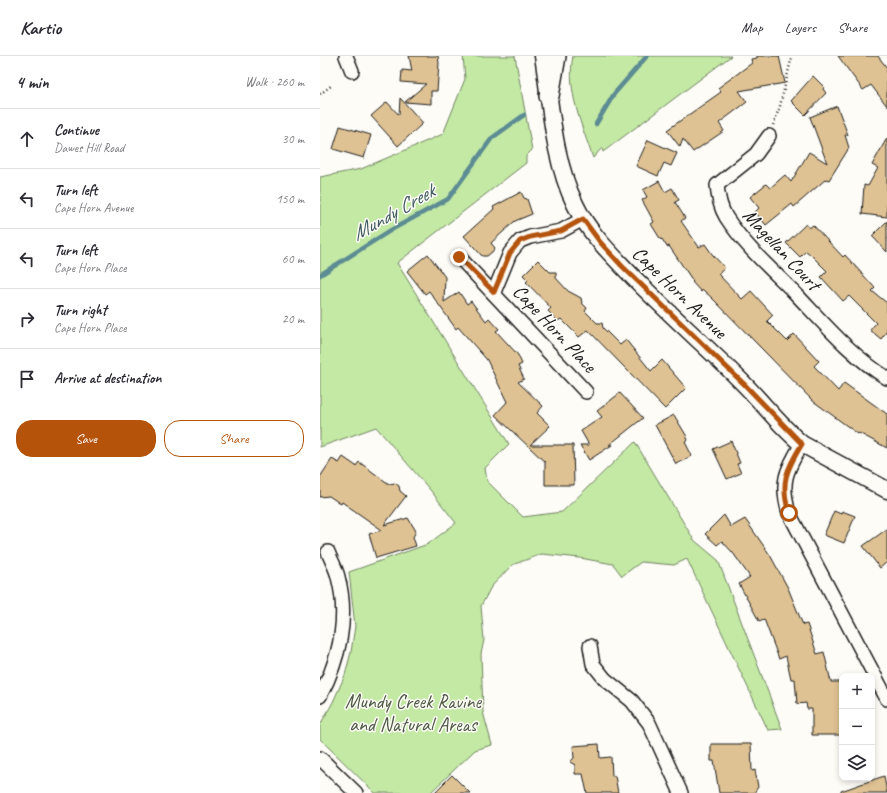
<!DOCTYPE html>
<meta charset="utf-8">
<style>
body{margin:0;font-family:Caveat,sans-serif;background:#f7f7f7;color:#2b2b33}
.controls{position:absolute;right:12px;bottom:12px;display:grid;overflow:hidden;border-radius:8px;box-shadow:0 2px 6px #0003}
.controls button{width:36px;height:36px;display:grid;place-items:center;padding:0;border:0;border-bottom:1px solid #e1e1e2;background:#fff;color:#2b2b33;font:20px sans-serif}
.stop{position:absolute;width:12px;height:12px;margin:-9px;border:3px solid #b45309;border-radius:50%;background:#fff}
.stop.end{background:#b45309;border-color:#fff;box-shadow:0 1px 4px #0008}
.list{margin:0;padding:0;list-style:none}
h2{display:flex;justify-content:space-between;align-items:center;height:52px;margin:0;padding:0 16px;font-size:17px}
h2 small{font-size:13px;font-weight:400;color:#7c7c81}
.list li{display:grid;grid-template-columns:26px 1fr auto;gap:12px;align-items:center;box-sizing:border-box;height:60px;padding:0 16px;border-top:1px solid #e1e1e2}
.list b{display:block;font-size:15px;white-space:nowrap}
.list p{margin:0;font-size:13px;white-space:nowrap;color:#7c7c81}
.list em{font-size:13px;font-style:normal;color:#7c7c81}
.actions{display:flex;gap:8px;padding:12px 16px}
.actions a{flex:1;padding:9px 0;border:1px solid #b45309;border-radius:16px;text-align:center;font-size:14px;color:#b45309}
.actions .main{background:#b45309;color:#fff}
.icon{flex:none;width:22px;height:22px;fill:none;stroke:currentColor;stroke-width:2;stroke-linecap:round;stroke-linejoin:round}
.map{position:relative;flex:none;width:567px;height:737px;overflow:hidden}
header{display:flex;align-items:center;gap:24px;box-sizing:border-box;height:56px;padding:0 20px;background:#fff;border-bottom:1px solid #e1e1e2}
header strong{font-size:19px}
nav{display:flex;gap:22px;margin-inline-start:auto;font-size:14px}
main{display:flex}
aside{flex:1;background:#fff}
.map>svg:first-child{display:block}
</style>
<header>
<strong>Kartio</strong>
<nav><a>Map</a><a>Layers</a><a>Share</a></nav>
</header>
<main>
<aside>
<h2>4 min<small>Walk · 260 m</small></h2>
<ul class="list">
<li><svg class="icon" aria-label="ahead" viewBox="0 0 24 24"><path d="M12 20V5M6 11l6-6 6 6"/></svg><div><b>Continue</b><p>Dawes Hill Road</p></div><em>30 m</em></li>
<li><svg class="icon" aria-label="left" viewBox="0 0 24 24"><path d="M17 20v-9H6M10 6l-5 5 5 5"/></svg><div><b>Turn left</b><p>Cape Horn Avenue</p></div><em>150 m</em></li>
<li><svg class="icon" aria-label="left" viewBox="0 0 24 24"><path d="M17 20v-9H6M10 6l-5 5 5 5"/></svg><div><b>Turn left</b><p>Cape Horn Place</p></div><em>60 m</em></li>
<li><svg class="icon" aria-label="right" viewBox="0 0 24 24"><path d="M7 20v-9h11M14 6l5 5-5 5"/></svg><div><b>Turn right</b><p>Cape Horn Place</p></div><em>20 m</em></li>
<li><svg class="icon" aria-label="arrive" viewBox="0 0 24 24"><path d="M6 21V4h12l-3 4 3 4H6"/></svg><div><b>Arrive at destination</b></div></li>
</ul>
<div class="actions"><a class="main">Save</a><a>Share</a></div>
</aside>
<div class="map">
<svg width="567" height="737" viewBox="0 0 567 737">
<rect width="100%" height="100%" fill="#fdfcf7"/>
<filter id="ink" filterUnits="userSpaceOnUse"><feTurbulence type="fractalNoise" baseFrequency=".025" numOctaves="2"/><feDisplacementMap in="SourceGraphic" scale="8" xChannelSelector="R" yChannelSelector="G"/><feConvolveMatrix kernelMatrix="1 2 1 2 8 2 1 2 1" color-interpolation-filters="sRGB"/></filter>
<g filter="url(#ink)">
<g fill="#c3e9a4" stroke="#708260">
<polygon points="143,0 195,0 212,94 206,100 206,107 77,207 189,388 165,412 167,425 203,461 242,456 315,386 374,484 398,504 462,673 448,674 367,503 354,509 321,506 302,520 293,508 260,502 222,498 192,509 171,531 161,550 164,584 161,598 163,656 172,689 155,694 110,737 55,737 0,683 0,669 13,646 25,619 31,596 35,570 29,516 108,488 136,467 111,435 56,371 0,391 0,121 41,113 123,78 145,23"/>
<path d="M253,0H411L283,96L282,92L273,102C262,70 246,34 253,0Z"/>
</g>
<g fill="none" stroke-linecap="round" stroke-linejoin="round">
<g stroke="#5c8b93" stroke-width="4.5">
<polyline points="276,68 294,38 327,0"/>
<polyline points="0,219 71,174 128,143 172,82 204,59"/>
</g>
</g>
<g fill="#dfc293" stroke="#1c1c1c">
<polygon points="89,0 118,0 119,7 117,35 111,35 111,48 85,46 106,28 81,26 82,14 92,15"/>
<polygon points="437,0 459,0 465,27 419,35 427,46 399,67 404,75 373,96 363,83 360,91 347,74 401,36 398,32 432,7 431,3 437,2"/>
<polygon points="518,0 558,0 567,12 567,50 551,29 543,34"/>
<polygon points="493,20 504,31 503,33 506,37 485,59 471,45"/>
<polygon points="80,42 103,67 78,90 51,60 67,46 79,59"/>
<polygon points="517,50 528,79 525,79 529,92 509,124 506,123 474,151 472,148 446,169 435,156 439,152 430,141 446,128 450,132 465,119 471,126 489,96 507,107 490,61"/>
<polygon points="20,70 51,79 44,102 13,93"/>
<polygon points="567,82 567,161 542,158 544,129 548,130 558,112 552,109"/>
<polygon points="328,84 357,97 351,110 344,107 338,120 316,110"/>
<polygon points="339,125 345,136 352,132 359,144 355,146 365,162 361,165 379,191 385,188 392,198 405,212 398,218 422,243 431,235 453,259 447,265 467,285 474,278 499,305 494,310 518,335 524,327 567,358 567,392 539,377 538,378 493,345 392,242 383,234 381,236 372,226 373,225 349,190 347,191 342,183 341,184 331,168 334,166 322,144 327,141 323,134"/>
<polygon points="201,136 204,142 207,143 212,158 195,165 171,187 175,192 172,196 167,200 162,200 144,180 174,153 173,151"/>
<polygon points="567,165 567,196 552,180"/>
<polygon points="486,168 489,172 493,169 523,201 525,199 555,232 552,235 567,247 567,275 561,283 550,274 556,267 529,240 523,245 501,221 507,215 491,199 486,195 480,201 466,187"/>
<polygon points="108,198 125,221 124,246 139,236 147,248 151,245 166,265 169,262 179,273 176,275 198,299 202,308 198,310 204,323 198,326 223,350 217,357 230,370 210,389 253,389 254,429 225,429 225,406 175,359 187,346 167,304 138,271 136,273 109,235 105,238 87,215"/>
<polygon points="218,204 230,216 236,216 236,222 248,235 261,242 262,247 267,252 265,255 277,267 282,267 283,272 300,289 306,284 331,315 342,304 366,332 345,353 268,274 259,281 241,263 238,265 228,255 231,252 206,226 208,224 203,219"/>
<polygon points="300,337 323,362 289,389 292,389 269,404 260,389 269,389 261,375 282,361 277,355"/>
<polygon points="354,359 366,379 368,384 365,386 372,400 356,408 335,369"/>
<polygon points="411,385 420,407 417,408 421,417 407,423 393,393"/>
<polygon points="23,401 36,410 39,406 69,428 75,427 79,430 80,435 86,440 64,469 88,462 96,475 93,481 96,490 56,502 49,478 62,474 22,446 21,448 9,440 0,441 0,421 12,403 19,407"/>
<polygon points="514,455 521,458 522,455 535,460 524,487 504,479"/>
<polygon points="404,459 411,471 425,463 450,499 468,532 483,569 487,568 497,598 504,596 511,626 520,626 521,633 522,633 522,679 492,679 492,653 487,653 486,647 477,648 475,623 471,623 466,600 459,603 444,563 439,565 419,528 430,521 413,497 402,485 397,489 385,478"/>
<polygon points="567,473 567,506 560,512 543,490"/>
<polygon points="279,688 280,702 291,701 292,720 295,720 298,737 267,737 263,718 255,718 255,709 250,706 254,702 253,690"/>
<polygon points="391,688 431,688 432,715 435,714 438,731 434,737 399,737 394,705 391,705"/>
<polygon points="132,719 150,737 114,737"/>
<polygon points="564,720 567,737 521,737 521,735"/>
</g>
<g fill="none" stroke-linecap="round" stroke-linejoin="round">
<defs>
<g id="minor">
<polyline points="26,0 32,15"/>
<path d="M449,80L436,98L397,129C398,141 400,151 406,161C424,189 450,212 473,235C502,265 531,300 567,322"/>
<polyline points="139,201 266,336"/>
<polyline points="174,236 190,197 200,185 210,181 241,175 263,163"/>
<path d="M482,388C466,414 460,427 469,457L567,643"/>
<polyline points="270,590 273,608 285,623 312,645 329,667 361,737"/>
<path d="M0,640C19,604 29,562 18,521C16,512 11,504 8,496"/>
<polyline points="0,702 36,737"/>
</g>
<path id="tertiary" d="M223,0C231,49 233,103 255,148C268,176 290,197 311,219C347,256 386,290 423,327C443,347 460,370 482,388L567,434"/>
<polyline id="secondary" points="229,40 236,0"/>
</defs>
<use href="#minor" stroke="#1c1c1c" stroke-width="16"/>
<use href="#tertiary" stroke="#1c1c1c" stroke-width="19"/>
<use href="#secondary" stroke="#1c1c1c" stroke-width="22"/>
<g stroke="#1c1c1c" stroke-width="2.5" stroke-dasharray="1 3" stroke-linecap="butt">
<polyline points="0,38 11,30"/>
<polyline points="453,69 460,50 472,0"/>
</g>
<use href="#minor" stroke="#fdfcf7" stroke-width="13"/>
<use href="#tertiary" stroke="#fdfcf7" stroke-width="16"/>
<use href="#secondary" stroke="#fdfcf7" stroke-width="19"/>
</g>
</g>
<g fill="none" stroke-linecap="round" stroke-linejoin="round" filter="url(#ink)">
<path stroke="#b45309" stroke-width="5" d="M139,201L174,236L190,197L200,185L210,181L241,175L263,163L280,186L302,210L424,328L482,388C466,414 460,427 469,457"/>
</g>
<g text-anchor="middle" stroke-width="3" stroke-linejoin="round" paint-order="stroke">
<g font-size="20" fill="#1c1c1c" stroke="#fdfcf7">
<text transform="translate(462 193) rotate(47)" y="7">Magellan Court</text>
<text transform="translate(360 236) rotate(44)" y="7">Cape Horn Avenue</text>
<text transform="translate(235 272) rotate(47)" y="7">Cape Horn Place</text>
</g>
<g font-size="20" fill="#4e5a45" stroke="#fdfcf7">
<text x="93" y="652">Mundy Creek Ravine<tspan x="93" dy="23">and Natural Areas</tspan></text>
</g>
<g font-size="21" font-style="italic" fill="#415d61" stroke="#fdfcf7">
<text transform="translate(73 156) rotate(-30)" y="7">Mundy Creek</text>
</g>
</g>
</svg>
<div class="controls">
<button>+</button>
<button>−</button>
<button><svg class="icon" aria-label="layers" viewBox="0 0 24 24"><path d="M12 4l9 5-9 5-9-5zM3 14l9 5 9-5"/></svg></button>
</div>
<div class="stop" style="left:469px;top:457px"></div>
<div class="stop end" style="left:139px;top:201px"></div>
</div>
</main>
